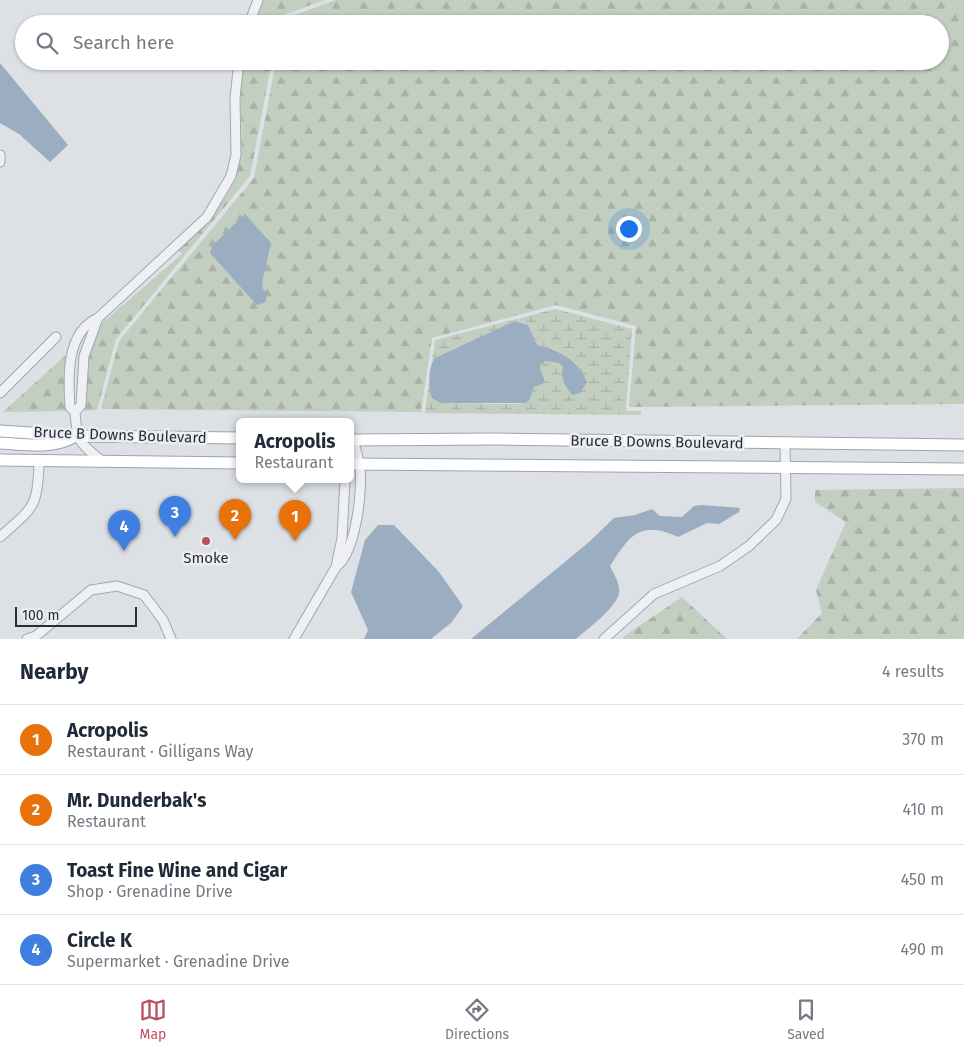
<!DOCTYPE html>
<meta charset="utf-8">
<style>
body{margin:0;font-family:"Fira Sans",sans-serif;background:#f6f6f7;color:#1f2937}
.scale{position:absolute;left:15px;bottom:12px;width:122px;box-sizing:border-box;padding-left:5px;border:2px solid #282e39;border-top:0;font-size:14px;line-height:18px;white-space:nowrap;color:#282e39;-webkit-text-stroke:4px #eceef3;paint-order:stroke}
.you{position:absolute;left:628px;top:228px;width:18px;height:18px;margin:-12px;border:4px solid #fff;border-radius:50%;background:#1a73e8;box-shadow:0 0 0 8px #1a73e833}
.badge{display:grid;place-items:center;width:32px;height:32px;border-radius:50%;background:#bd4e5d;color:#fff;font-size:16px;font-weight:700}
.pin{position:absolute;translate:-50% -41px;filter:drop-shadow(0 1px 2px #0008)}
.pin::after{content:'';position:absolute;top:26px;width:18px;height:15px;background:inherit;clip-path:polygon(0 0,100% 0,50% 100%)}
.popup{position:absolute;left:236px;top:418px;width:118px;height:65px;box-sizing:border-box;display:grid;place-content:center;border-radius:8px;background:#fff;filter:drop-shadow(0 1px 4px #0005);font-size:16px;white-space:nowrap;color:#747a83}
.popup b{font-size:19px;color:#1f2937}
.popup::after{content:'';position:absolute;left:50%;top:100%;margin-left:-10px;border:10px solid transparent;border-top-color:#fff}
.list{margin:0;padding:0;list-style:none}
h2{display:flex;justify-content:space-between;align-items:center;height:65px;margin:0;padding:0 20px;font-size:21px}
h2 small{font-size:16px;font-weight:400;color:#747a83}
.list li{display:grid;grid-template-columns:32px 1fr auto;gap:15px;align-items:center;box-sizing:border-box;height:70px;padding:0 20px;border-top:1px solid #e0e1e3}
.list b{display:block;font-size:19px;white-space:nowrap}
.list p{margin:0;font-size:16px;white-space:nowrap;color:#747a83}
.list em{font-size:16px;font-style:normal;color:#747a83}
.icon{flex:none;width:28px;height:28px;fill:none;stroke:currentColor;stroke-width:2;stroke-linecap:round;stroke-linejoin:round}
.map{position:relative;flex:none;width:964px;height:639px;overflow:hidden}
.search{position:absolute;background:#fff;box-shadow:0 1px 4px #0004;left:15px;right:15px;top:15px;height:55px;display:flex;align-items:center;gap:12px;box-sizing:border-box;padding:0 18px;border-radius:28px;color:#747a83;font-size:19px}
.sheet{height:345px;background:#fff}
nav{display:flex;justify-content:space-around;align-items:center;box-sizing:border-box;height:70px;border-top:1px solid #e0e1e3;background:#fff;font-size:14px;color:#747a83}
nav a{display:grid;justify-items:center;gap:2px}
nav .on{color:#bd4e5d}
.map>svg:first-child{display:block}
</style>
<div class="map">
<svg width="964" height="639" viewBox="0 0 964 639">
<defs>
<pattern id="forest-firs" width="22" height="20" patternUnits="userSpaceOnUse" patternTransform="scale(1.25)"><rect width="22" height="20" fill="#c2cebf"/><path d="M5 1l3.5 6h-7zM16 11l3.5 6h-7z" fill="#a7b1a5"/></pattern>
<pattern id="wetland-marsh" width="20" height="14" patternUnits="userSpaceOnUse" patternTransform="scale(1.25)"><rect width="20" height="14" fill="#c2cebf"/><path d="M1 5h8M5 5V1M11 12h8M15 12V8" fill="none" stroke="#a7b1a5"/></pattern>
</defs>
<rect width="100%" height="100%" fill="#dde0e5"/>
<g fill="url(#forest-firs)">
<polygon points="263,0 325,0 283,15 279,24 254,24"/>
<polygon points="336,0 964,0 964,404 629,407 636,326 556,305 432,338 421,412 101,409 119,341 254,178 276,61 940,61 940,24 283,24 284,19"/>
<path d="M243,61H272L250,176L116,339L97,410L82,411L86,405L88,356L100,325L182,254L177,249C206,223 238,194 241,153C243,122 238,92 243,61Z"/>
<polygon points="68,353 65,377 65,407 67,411 3,412"/>
<polygon points="964,488 964,639 797,639 822,613 816,590 846,522 815,502 815,490"/>
<polygon points="682,597 727,639 624,639 623,637"/>
</g>
<path fill="url(#wetland-marsh)" d="M555,309L632,329L626,409L628,411H641V415L425,413L429,380C430,390 430,399 440,403L520,404L530,399L534,387L545,379L540,371V365L545,361L559,363L563,367L576,364L556,350L537,345L528,325L518,321L432,361L435,340Z"/>
<g fill="#9badc1">
<polygon points="0,63 68,145 50,162 19,134 0,123"/>
<polygon points="245,214 271,243 262,283 263,289 267,293 266,302 257,305 210,253 212,246"/>
<path d="M515,321L528,325L537,345C558,349 579,361 587,382L580,393L572,395C565,386 560,378 563,367L559,363L545,361L540,365C540,372 545,376 544,383L534,387L530,399L526,403H440L432,398C428,388 428,366 435,358Z"/>
<path d="M702,505L740,508L739,512L719,524L707,523L678,537C640,519 629,536 610,566C614,575 620,583 619,592C618,607 587,629 576,639H471L588,543L614,518L635,515L652,509L660,516L682,517L694,506Z"/>
<polygon points="378,525 394,525 439,572 463,606 452,622 431,639 364,639 368,630 351,592 365,540"/>
</g>
<g fill="none" stroke-linecap="round" stroke-linejoin="round">
<defs>
<g id="minor">
<polyline points="249,24 258,0"/>
<polyline points="0,155 0,162"/>
<path d="M98,318C66,332 68,377 70,407L75,412C77,443 79,442 103,462"/>
<polyline points="0,393 56,337"/>
<polyline points="75,412 81,405 84,356 98,318 207,217 231,176 236,155 235,98 239,61"/>
<path d="M0,537C33,507 38,509 39,462"/>
<path d="M337,566C356,551 364,486 359,463C358,455 355,447 353,440"/>
<polyline points="27,639 36,636 91,590 117,586 144,595 163,620 171,639"/>
<polyline points="294,639 336,567 342,538 345,480"/>
<polyline points="604,639 654,594 720,566 749,546 776,520 786,499 785,444"/>
</g>
<g id="major">
<polyline points="0,431 77,436 240,438"/>
<polyline points="350,440 496,439 964,445"/>
<path d="M0,443C24,444 54,450 75,436"/>
<polyline points="0,460 240,463"/>
<polyline points="350,464 964,469"/>
</g>
</defs>
<use href="#minor" stroke="#a3a7ae" stroke-width="11"/>
<use href="#major" stroke="#9da4af" stroke-width="13"/>
<use href="#minor" stroke="#eff0f4" stroke-width="9"/>
<use href="#major" stroke="#fff" stroke-width="11"/>
</g>
<circle fill="#bd4e5d" stroke="#eceef3" stroke-width="2" cx="206" cy="541" r="5"/>
<g text-anchor="middle" stroke-width="5" stroke-linejoin="round" paint-order="stroke">
<g font-size="15" fill="#282e39" stroke="#eceef3">
<text transform="translate(120 435) rotate(2)" y="5">Bruce B Downs Boulevard</text>
<text transform="translate(657 442) rotate(1)" y="5">Bruce B Downs Boulevard</text>
</g>
<g font-size="15" fill="#282e39" stroke="#eceef3">
<text x="206" y="563">Smoke</text>
</g>
</g>
</svg>
<div class="scale">100 m</div>
<div class="you"></div>
<div class="pin badge" style="left:295px;top:541px;background:#e8710a">1</div>
<div class="popup"><b>Acropolis</b>Restaurant</div>
<div class="pin badge" style="left:235px;top:540px;background:#e8710a">2</div>
<div class="pin badge" style="left:175px;top:537px;background:#3f7fe0">3</div>
<div class="pin badge" style="left:124px;top:551px;background:#3f7fe0">4</div>
<div class="search"><svg class="icon" aria-label="search" viewBox="0 0 24 24"><circle cx="10" cy="10" r="6"/><path d="M15 15l6 6"/></svg>Search here</div>
</div>
<section class="sheet">
<h2>Nearby<small>4 results</small></h2>
<ul class="list">
<li><span class="badge" style="background:#e8710a">1</span><div><b>Acropolis</b><p>Restaurant · Gilligans Way</p></div><em>370 m</em></li>
<li><span class="badge" style="background:#e8710a">2</span><div><b>Mr. Dunderbak's</b><p>Restaurant</p></div><em>410 m</em></li>
<li><span class="badge" style="background:#3f7fe0">3</span><div><b>Toast Fine Wine and Cigar</b><p>Shop · Grenadine Drive</p></div><em>450 m</em></li>
<li><span class="badge" style="background:#3f7fe0">4</span><div><b>Circle K</b><p>Supermarket · Grenadine Drive</p></div><em>490 m</em></li>
</ul>
</section>
<nav>
<a class="on"><svg class="icon" aria-label="map" viewBox="0 0 24 24"><path d="M3 6l6-2 6 2 6-2v14l-6 2-6-2-6 2zM9 4v14M15 6v14"/></svg>Map</a>
<a><svg class="icon" aria-label="directions" viewBox="0 0 24 24"><path d="M12 3l9 9-9 9-9-9zM9 14v-3h6M13 9l2 2-2 2"/></svg>Directions</a>
<a><svg class="icon" aria-label="saved" viewBox="0 0 24 24"><path d="M7 4h10v16l-5-4-5 4z"/></svg>Saved</a>
</nav>
